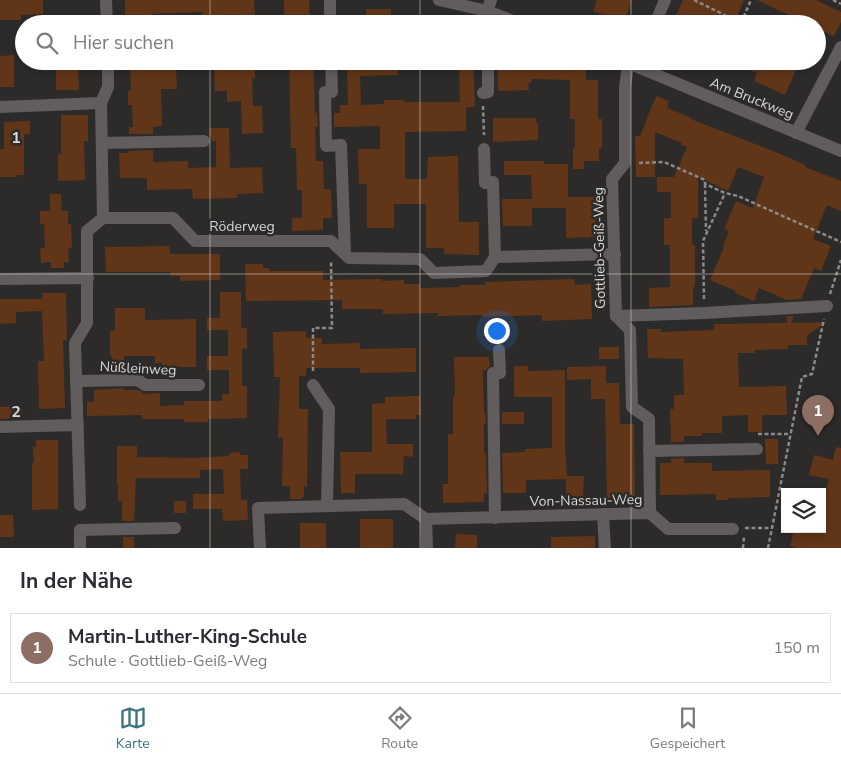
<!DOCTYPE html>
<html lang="de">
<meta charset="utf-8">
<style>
body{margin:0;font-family:"Nunito Sans",sans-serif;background:#f7f7f7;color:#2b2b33}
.controls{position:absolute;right:15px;bottom:15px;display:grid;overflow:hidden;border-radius:0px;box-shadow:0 2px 8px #0003}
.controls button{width:45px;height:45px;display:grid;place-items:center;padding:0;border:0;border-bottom:1px solid #e1e1e2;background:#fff;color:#2b2b33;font:25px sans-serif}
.you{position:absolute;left:496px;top:330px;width:18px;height:18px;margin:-12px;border:4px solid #fff;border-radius:50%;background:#1a73e8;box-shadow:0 0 0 8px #1a73e833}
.badge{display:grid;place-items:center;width:32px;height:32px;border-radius:50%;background:#3c737c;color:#fff;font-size:16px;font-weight:700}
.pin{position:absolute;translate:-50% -41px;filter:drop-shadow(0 1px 2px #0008)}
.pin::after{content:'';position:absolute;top:26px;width:18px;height:15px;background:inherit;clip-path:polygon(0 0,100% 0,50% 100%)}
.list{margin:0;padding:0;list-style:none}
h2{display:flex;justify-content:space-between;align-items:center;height:65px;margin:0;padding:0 20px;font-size:21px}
h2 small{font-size:16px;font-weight:400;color:#7c7c81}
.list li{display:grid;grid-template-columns:32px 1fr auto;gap:15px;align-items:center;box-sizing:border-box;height:70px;margin:0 10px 10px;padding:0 10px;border:1px solid #e1e1e2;border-radius:0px}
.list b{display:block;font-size:19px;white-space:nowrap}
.list p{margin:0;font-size:16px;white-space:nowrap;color:#7c7c81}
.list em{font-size:16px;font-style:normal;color:#7c7c81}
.icon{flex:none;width:28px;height:28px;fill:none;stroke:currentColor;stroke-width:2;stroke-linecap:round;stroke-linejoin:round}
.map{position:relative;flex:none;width:841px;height:548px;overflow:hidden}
.search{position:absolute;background:#fff;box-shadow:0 2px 8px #0003;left:15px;right:15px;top:15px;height:55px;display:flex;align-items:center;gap:12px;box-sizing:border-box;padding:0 18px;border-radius:28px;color:#7c7c81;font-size:19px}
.sheet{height:145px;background:#fff}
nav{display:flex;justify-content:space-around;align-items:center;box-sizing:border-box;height:70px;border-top:1px solid #e1e1e2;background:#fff;font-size:14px;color:#7c7c81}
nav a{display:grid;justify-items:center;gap:2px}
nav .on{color:#3c737c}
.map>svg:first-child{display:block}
</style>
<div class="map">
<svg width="841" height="548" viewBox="0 0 841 548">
<rect width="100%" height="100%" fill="#2d2b29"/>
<g fill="#613518">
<polygon points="0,0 43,0 43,14 21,15 21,20 0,20"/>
<polygon points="125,0 254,0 255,16 203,17 202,12 152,14 152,17 125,17"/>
<polygon points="284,0 309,0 310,24 284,24"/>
<polygon points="597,0 632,0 624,22 593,11"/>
<polygon points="683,0 744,0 734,24 672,24"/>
<polygon points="757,0 816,0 841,12 841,22 834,36 817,29 817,24 807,24"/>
<rect x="366" y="9" width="25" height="15"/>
<polygon points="14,55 14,87 0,87 0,56"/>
<polygon points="56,61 78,61 79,90 56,90"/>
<polygon points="214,61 255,61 255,78 252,78 253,106 262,106 263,133 242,134 241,101 227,102 227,91 215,91"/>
<polygon points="289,61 313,61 315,113 317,113 318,127 315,127 316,161 323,161 324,189 331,189 332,218 323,218 323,230 292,231 292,218 302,218 302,190 297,190 296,148 291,148"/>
<polygon points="347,61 397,61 398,75 360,76 361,105 384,104 384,100 404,100 404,102 460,102 459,61 473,61 475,107 466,107 466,131 405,132 405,179 427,179 428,157 458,156 459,222 479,222 479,255 444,254 444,248 426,248 426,204 394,204 394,228 367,228 367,184 359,184 358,149 380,149 380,126 334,127 334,113 340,113 340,105 348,105"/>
<polygon points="497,61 539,61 539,64 586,64 586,80 598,80 598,119 602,119 602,148 599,148 599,161 584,161 584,169 573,169 573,148 575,148 575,119 570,119 570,80 531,79 531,83 528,83 529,90 498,91"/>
<polygon points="730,61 800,61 785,95 754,81 757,73"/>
<polygon points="130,62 147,62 147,68 176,67 177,89 161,89 162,126 153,127 153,134 129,134 129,127 133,127 132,105 128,105 128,91 131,91"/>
<polygon points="656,96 669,101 667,108 692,118 691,119 778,153 805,165 805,167 841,181 841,211 827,205 813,239 831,246 821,271 814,268 801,299 787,300 759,288 754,301 735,293 736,291 710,280 724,247 723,246 729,231 724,229 736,201 753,208 764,177 738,167 728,191 698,177 698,218 692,218 692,245 695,245 695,287 693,287 693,305 649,307 649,288 670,287 670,245 664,245 664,218 671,218 671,192 657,192 657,177 674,177 687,147 681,145 682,143 655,132 655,177 636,177 635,136 640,136"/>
<polygon points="61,115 88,115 88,141 84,141 85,180 58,181 58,154 61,154"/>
<polygon points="493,118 536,118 536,123 538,123 538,140 493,142"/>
<polygon points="30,121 30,134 24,134 24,175 17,175 17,177 0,177 0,149 4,149 4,122"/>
<polygon points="209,128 229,128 230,168 262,167 263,193 237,194 237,198 193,199 192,189 147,190 147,178 120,178 119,153 129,153 129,151 153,150 153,162 188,161 188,168 216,167 216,141 212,141 211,137 209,135"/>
<polygon points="504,161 544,161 544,164 568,164 568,197 595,197 596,237 566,238 566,208 532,208 532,201 532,226 503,226 502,199 532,199 531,175 504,175"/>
<polygon points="50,194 61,194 62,211 68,211 68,224 71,224 72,248 68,248 69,262 64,262 64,268 51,268 51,262 41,263 40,248 45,248 44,224 40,224 40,211 50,211"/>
<polygon points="169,246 170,254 220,254 220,280 180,281 180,276 170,276 170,272 106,272 105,247"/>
<polygon points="245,264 263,264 263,268 269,268 269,271 323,271 323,280 382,279 382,281 404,280 404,284 420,284 420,288 460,287 460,285 485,285 485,282 574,279 575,285 591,284 592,319 542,321 542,315 482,317 482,315 438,316 438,313 383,314 382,309 342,309 342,300 246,301"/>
<polygon points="220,292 241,292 241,328 247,328 247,349 242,348 242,386 247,386 247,418 208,419 208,422 184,422 184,419 142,419 142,415 87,416 87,402 94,402 94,390 124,388 124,390 138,390 142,392 142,394 160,393 160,406 184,405 184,401 222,401 222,394 229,394 229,370 207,370 207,356 228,356 228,330 207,330 207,318 220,318"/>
<polygon points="42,293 66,293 67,340 63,340 65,408 39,409 38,361 44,361 42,311 16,312 16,323 0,324 0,299 42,299"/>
<polygon points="115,308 145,308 145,320 196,319 196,367 162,367 162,363 155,363 155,356 124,356 124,372 112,372 112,356 110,356 110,331 115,331"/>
<polygon points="787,316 794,316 791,323 827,322 807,335 807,345 788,345 788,349 755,350 755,353 738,353 739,387 786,386 787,415 762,415 762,432 748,432 748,415 722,416 722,433 702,433 702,436 684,436 684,442 671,442 670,409 674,409 674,395 684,395 683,359 648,358 647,329 661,329 661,332 714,330 714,324 787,323"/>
<polygon points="306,331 306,338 322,338 322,344 360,343 360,349 416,348 416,372 360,373 360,368 306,368 306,376 299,376 299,409 308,409 307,487 304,486 304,497 302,497 302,499 290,499 290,486 282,486 283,438 278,438 280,377 274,377 273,332"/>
<rect x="599" y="347" width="20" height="12"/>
<polygon points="454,357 489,357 490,366 486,370 483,370 484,412 485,412 486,424 484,424 484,453 486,453 487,493 484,493 484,502 443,503 443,484 448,484 448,434 453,434 453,397 455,397"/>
<polygon points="514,366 528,366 528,371 565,370 565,449 567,476 584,476 583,497 566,498 566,479 526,480 526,493 503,493 502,453 525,452 525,449 552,448 552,397 514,397"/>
<polygon points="606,366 606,383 619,383 620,424 634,424 635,502 607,502 605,399 591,399 591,379 567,380 567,367"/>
<polygon points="420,396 421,415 416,415 416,419 386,419 387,444 413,444 413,457 404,456 403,474 355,474 355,493 341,493 340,452 372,452 372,404 385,403 385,397"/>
<polygon points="21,406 22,418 0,419 0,407"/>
<rect x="502" y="412" width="22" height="12"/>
<polygon points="765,439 778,439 778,464 766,464"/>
<polygon points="36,440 58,440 58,509 32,510 32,463 34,463 33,447 36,447"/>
<polygon points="117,446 137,446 137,457 193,458 229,456 229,453 240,452 240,455 248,455 248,469 240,469 241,500 247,500 248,520 223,521 222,509 193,509 193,494 224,494 223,469 200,470 200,478 136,478 134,521 122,521 122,501 118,501 118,484 117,484"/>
<polygon points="836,447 841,448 841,548 797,548 790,546 794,529 822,529 822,507 829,479 809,475 814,455 833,460"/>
<polygon points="684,458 684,463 712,463 712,471 770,470 770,497 728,498 728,500 716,500 716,494 660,495 660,463 671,463 671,459"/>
<rect x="174" y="501" width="12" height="12"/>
<polygon points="0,515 13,515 14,537 0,537"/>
<rect x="360" y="519" width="33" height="29"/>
<rect x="300" y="523" width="26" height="25"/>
<polygon points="456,534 477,535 477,548 455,548"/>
<polygon points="595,536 595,548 551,548 551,537"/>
<rect x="123" y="537" width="11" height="11"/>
</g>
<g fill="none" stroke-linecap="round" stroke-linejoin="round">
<g stroke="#8b8a88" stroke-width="2.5" stroke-dasharray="4 2.5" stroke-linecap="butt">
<polyline points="694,0 743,24"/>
<polyline points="833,0 841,4"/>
<polyline points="741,23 751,0"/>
<polyline points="483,106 484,135"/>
<polyline points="639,163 664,162 705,180 705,184 725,193 738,196 841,242"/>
<polyline points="705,184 706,231"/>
<polyline points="830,294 841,260"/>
<polyline points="704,299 703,241 725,193"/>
<polyline points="313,371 313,328 332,328 331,260"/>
<polyline points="758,434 790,434"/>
<polyline points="745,528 771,528"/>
<polyline points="743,548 744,537"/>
<polyline points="768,548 802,377 812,374 824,319"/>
</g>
<g stroke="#605d5c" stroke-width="12">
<polyline points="106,0 107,24"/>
<polyline points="330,0 330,24"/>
<polyline points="439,0 487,11 521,24"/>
<polyline points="487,24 487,11 491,0"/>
<polyline points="655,24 665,0"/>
<polyline points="331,61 332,92 325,92 326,146 341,145 345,253"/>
<polyline points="623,61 841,151"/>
<polyline points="628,63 625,88 625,163 612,179 616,316 630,330 632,407 649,419 650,513"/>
<polyline points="483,93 488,92 488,61"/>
<polyline points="0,107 101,103"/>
<polyline points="796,133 841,47"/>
<polyline points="102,143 204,141"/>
<polyline points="484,149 485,183 493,182 495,257"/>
<polyline points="103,218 173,218 195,241 331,241 349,258 420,259 434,273 486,271 495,257 615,254"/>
<polyline points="103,218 101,103 108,87 108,61"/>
<polyline points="0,279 88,278"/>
<polyline points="616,316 704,313 827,306"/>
<polyline points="76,381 138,380 145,385 199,385"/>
<polyline points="313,385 329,409 327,506"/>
<polyline points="0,427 78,425"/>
<polyline points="649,451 757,449"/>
<polyline points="80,505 75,343 87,323 87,231 103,218"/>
<polyline points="603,514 605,548"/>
<polyline points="495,518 493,373 500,373 499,350"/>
<polyline points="426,519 427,548"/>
<polyline points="80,548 80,530 175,528"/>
<polyline points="260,548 258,508 404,504 426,519 650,513 668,529 733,529"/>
</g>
</g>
<path fill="none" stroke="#d8d7d6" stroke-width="1" stroke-opacity="0.55" d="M210,0V24M420,0V24M631,0V24M210,61V548M420,61V548M631,61V548M0,274H841"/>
<g text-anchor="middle" stroke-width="5" stroke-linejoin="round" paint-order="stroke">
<g font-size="14" fill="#d8d7d6" stroke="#2d2b29">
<text transform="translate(752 98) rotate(22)" y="5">Am Bruckweg</text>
<text x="242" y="231">Röderweg</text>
<text transform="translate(599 248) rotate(-91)" y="5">Gottlieb-Geiß-Weg</text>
<text transform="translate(138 368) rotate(3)" y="5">Nüßleinweg</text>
<text transform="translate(586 500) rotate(-1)" y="5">Von-Nassau-Weg</text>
</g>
</g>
<g font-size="16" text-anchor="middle" font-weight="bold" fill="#d8d7d6" stroke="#2d2b29" stroke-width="5" stroke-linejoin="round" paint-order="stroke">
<text x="16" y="143">1</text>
<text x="16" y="417">2</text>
</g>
</svg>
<div class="controls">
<button><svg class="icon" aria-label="layers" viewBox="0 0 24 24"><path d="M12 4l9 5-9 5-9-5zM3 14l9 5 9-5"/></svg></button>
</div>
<div class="you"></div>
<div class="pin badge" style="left:818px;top:436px;background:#8d6e63">1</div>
<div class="search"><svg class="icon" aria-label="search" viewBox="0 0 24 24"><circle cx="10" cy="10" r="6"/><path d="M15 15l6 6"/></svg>Hier suchen</div>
</div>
<section class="sheet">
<h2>In der Nähe<small></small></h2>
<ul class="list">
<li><span class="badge" style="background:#8d6e63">1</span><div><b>Martin-Luther-King-Schule</b><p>Schule · Gottlieb-Geiß-Weg</p></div><em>150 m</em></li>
</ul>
</section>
<nav>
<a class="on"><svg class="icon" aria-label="map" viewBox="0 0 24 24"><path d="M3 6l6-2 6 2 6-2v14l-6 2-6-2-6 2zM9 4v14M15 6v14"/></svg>Karte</a>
<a><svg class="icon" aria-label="directions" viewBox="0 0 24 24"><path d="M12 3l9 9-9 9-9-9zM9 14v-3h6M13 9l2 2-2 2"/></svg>Route</a>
<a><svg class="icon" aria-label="saved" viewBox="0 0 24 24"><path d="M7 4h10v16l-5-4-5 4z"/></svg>Gespeichert</a>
</nav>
